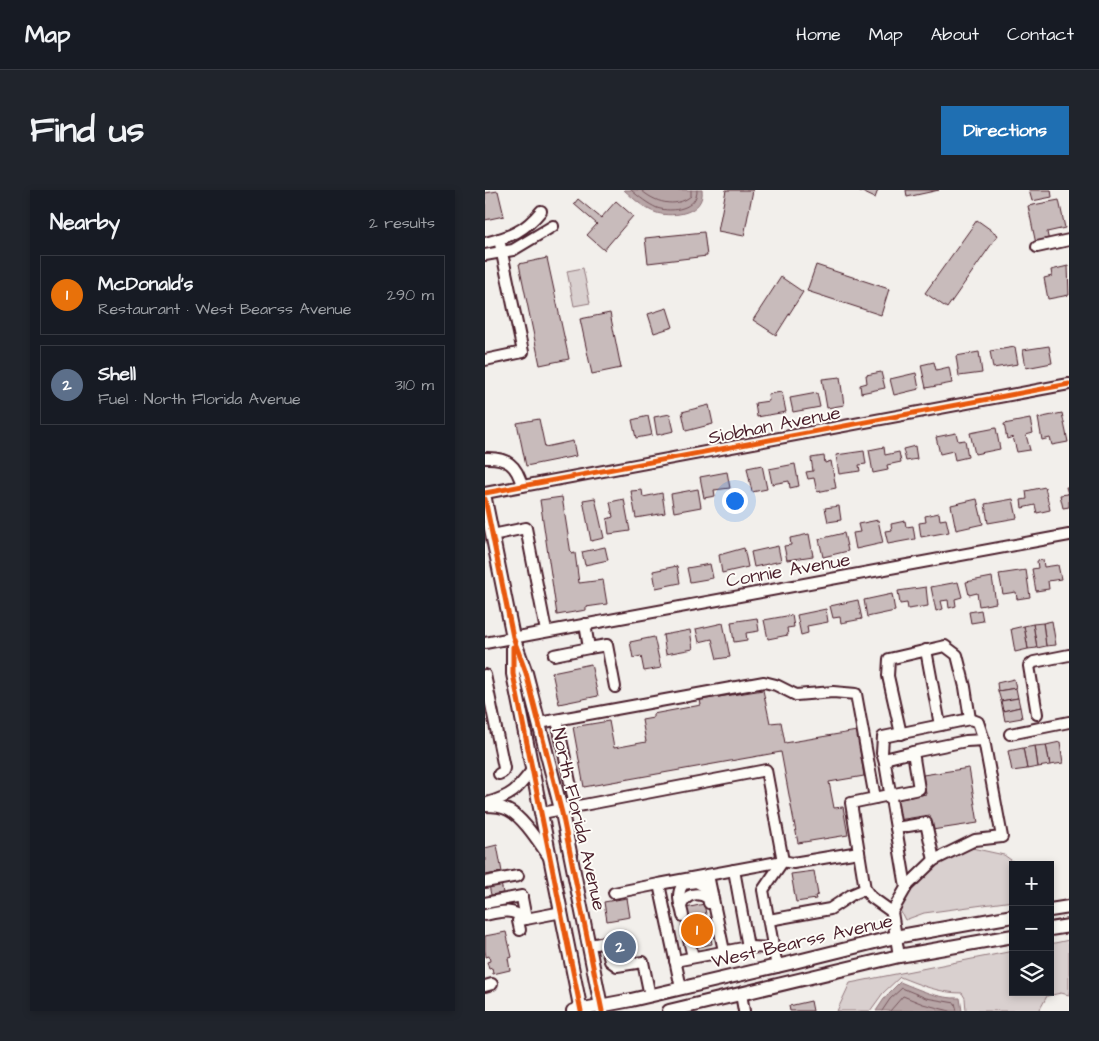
<!DOCTYPE html>
<meta charset="utf-8">
<style>
body{margin:0;font-family:"Architects Daughter",sans-serif;background:#20242c;color:#f1f3f6}
.controls{position:absolute;right:15px;bottom:15px;display:grid;overflow:hidden;border-radius:0px;box-shadow:0 2px 8px #0003}
.controls button{width:45px;height:45px;display:grid;place-items:center;padding:0;border:0;border-bottom:1px solid #363941;background:#171b24;color:#f1f3f6;font:25px sans-serif}
.you{position:absolute;left:249px;top:310px;width:18px;height:18px;margin:-12px;border:4px solid #fff;border-radius:50%;background:#1a73e8;box-shadow:0 0 0 8px #1a73e833}
.badge{display:grid;place-items:center;width:32px;height:32px;border-radius:50%;background:#1f6fb2;color:#fff;font-size:16px;font-weight:700}
.pin{position:absolute;translate:-50% -50%;border:2px solid #fff;box-shadow:0 1px 5px #0006}
.list{margin:0;padding:0;list-style:none}
h2{display:flex;justify-content:space-between;align-items:center;height:65px;margin:0;padding:0 20px;font-size:21px}
h2 small{font-size:16px;font-weight:400;color:#9ea1a6}
.list li{display:grid;grid-template-columns:32px 1fr auto;gap:15px;align-items:center;box-sizing:border-box;height:80px;margin:0 10px 10px;padding:0 10px;border:1px solid #363941;border-radius:0px}
.list b{display:block;font-size:19px;white-space:nowrap}
.list p{margin:0;font-size:16px;white-space:nowrap;color:#9ea1a6}
.list em{font-size:16px;font-style:normal;color:#9ea1a6}
.icon{flex:none;width:28px;height:28px;fill:none;stroke:currentColor;stroke-width:2;stroke-linecap:round;stroke-linejoin:round}
.map{position:relative;flex:none;width:584px;height:821px;overflow:hidden;border-radius:0px}
header{display:flex;align-items:center;gap:30px;box-sizing:border-box;height:70px;padding:0 25px;background:#171b24;border-bottom:1px solid #363941}
header strong{font-size:24px}
nav{display:flex;gap:28px;margin-inline-start:auto;font-size:18px}
.intro{display:flex;align-items:center;justify-content:space-between;box-sizing:border-box;height:120px;padding:0 30px}
h1{margin:0;font-size:35px}
.button{padding:12px 22px;border-radius:0px;background:#1f6fb2;color:#fff;font-size:18px;font-weight:700}
main{display:flex;gap:30px;padding:0 30px}
aside{flex:1;background:#171b24;border-radius:0px;box-shadow:0 2px 8px #0003}
.map>svg:first-child{display:block}
</style>
<header>
<strong>Map</strong>
<nav><a>Home</a><a>Map</a><a>About</a><a>Contact</a></nav>
</header>
<div class="intro"><h1>Find us</h1><a class="button">Directions</a></div>
<main>
<aside>
<h2>Nearby<small>2 results</small></h2>
<ul class="list">
<li><span class="badge" style="background:#e8710a">1</span><div><b>McDonald's</b><p>Restaurant · West Bearss Avenue</p></div><em>290 m</em></li>
<li><span class="badge" style="background:#5c6f8a">2</span><div><b>Shell</b><p>Fuel · North Florida Avenue</p></div><em>310 m</em></li>
</ul>
</aside>
<div class="map">
<svg width="584" height="821" viewBox="0 0 584 821">
<rect width="100%" height="100%" fill="#f2efeb"/>
<filter id="ink" filterUnits="userSpaceOnUse"><feTurbulence type="fractalNoise" baseFrequency=".02" numOctaves="2"/><feDisplacementMap in="SourceGraphic" scale="10" xChannelSelector="R" yChannelSelector="G"/><feConvolveMatrix kernelMatrix="1 2 1 2 8 2 1 2 1" color-interpolation-filters="sRGB"/></filter>
<g filter="url(#ink)">
<g fill="#d9d0cf" stroke="#92787d">
<polygon points="98,78 105,113 89,116 82,81"/>
<path d="M487,658L519,665L533,675H528V711L439,723L420,730L415,720C423,704 435,686 450,676C461,669 475,664 487,658Z"/>
<path d="M584,750V805L576,803L562,806L554,821H481L480,808L477,803C455,803 435,795 415,787L398,803L385,821H352L365,793L528,761V802H565V754Z"/>
</g>
<g fill="#b7a5a6" stroke="#8b6f75">
<path d="M139,0H217C220,23 189,28 172,23C159,19 148,8 139,0Z"/>
<path d="M415,792C435,800 454,809 475,808L477,821H391L401,806Z"/>
</g>
<g fill="none" stroke-linecap="round" stroke-linejoin="round">
<g stroke="#76555c" stroke-width="1">
<path d="M146,0C154,7 163,14 172,18C187,23 213,19 212,0"/>
<path d="M156,0C169,12 190,19 206,6V0"/>
<polyline points="397,821 405,809 417,798 441,808 470,813 472,821"/>
<polyline points="405,821 418,806 438,814 465,821"/>
</g>
</g>
<g fill="#c8bbbb" stroke="#4a1f2b">
<polygon points="241,0 268,0 259,46 233,41"/>
<polygon points="373,0 393,0 390,8"/>
<polygon points="421,0 454,0 422,7"/>
<polygon points="544,0 566,0 567,7 547,11"/>
<polygon points="13,1 19,26 0,30 0,3"/>
<polygon points="93,9 116,28 131,11 148,26 119,60 102,45 112,34 89,14"/>
<polygon points="574,10 580,38 562,42 564,52 551,54 543,16"/>
<polygon points="492,30 513,45 462,118 440,103"/>
<polygon points="219,42 222,66 163,73 160,48"/>
<polygon points="62,68 84,169 55,175 34,74"/>
<polygon points="331,75 404,99 396,125 322,101"/>
<polygon points="583,76 584,105 563,109 559,88 567,86 566,80"/>
<polygon points="296,87 318,102 291,145 268,130"/>
<polygon points="182,118 188,137 169,143 163,124"/>
<polygon points="125,123 136,178 107,184 95,129"/>
<polygon points="564,156 567,173 541,178 538,160"/>
<polygon points="530,157 533,174 508,178 505,161"/>
<polygon points="494,162 497,183 474,186 471,166"/>
<polygon points="449,172 451,180 464,177 467,193 441,198 436,175"/>
<polygon points="396,182 400,198 376,203 375,195 382,193 381,185"/>
<polygon points="431,183 434,199 409,205 405,189"/>
<polygon points="355,187 359,215 342,218 337,189"/>
<polygon points="297,202 301,222 272,227 270,213 284,211 283,204"/>
<polygon points="332,203 335,217 308,222 305,208"/>
<polygon points="224,215 228,234 201,241 197,222"/>
<polygon points="577,223 583,252 567,255 565,248 557,250 553,228"/>
<polygon points="185,224 189,241 172,245 169,227"/>
<polygon points="163,226 167,245 151,248 147,230"/>
<polygon points="54,229 60,257 88,251 91,266 41,276 32,233"/>
<polygon points="545,229 548,243 541,245 545,260 532,262 528,247 522,249 519,234"/>
<polygon points="511,238 515,259 490,264 485,243"/>
<polygon points="471,243 473,251 480,250 483,267 470,270 468,261 455,264 451,247"/>
<polygon points="430,256 432,269 421,271 418,259"/>
<polygon points="399,257 400,265 414,262 416,272 402,275 403,280 388,283 384,260"/>
<polygon points="379,261 381,274 374,275 375,281 354,284 351,265"/>
<polygon points="339,266 340,273 346,271 351,298 332,302 329,288 323,289 321,282 328,281 326,268"/>
<polygon points="310,274 314,296 305,298 304,291 287,294 284,279"/>
<polygon points="277,275 282,299 267,302 262,278"/>
<polygon points="242,282 245,298 229,300 230,306 219,308 215,287"/>
<polygon points="560,297 565,320 552,323 550,315 537,318 536,310 542,309 541,301"/>
<polygon points="581,297 584,297 584,317 578,318 575,305 583,304"/>
<polygon points="213,299 216,317 189,322 186,304"/>
<polygon points="157,300 158,307 177,303 180,323 151,328 146,301"/>
<polygon points="77,307 86,364 90,363 94,393 118,390 122,414 101,417 101,420 72,425 55,310"/>
<polygon points="110,308 119,348 106,351 98,310"/>
<polygon points="139,309 145,341 124,344 122,329 128,327 125,312"/>
<polygon points="492,309 498,334 471,340 466,315"/>
<polygon points="528,309 532,328 503,333 500,314"/>
<polygon points="354,316 356,330 343,332 340,318"/>
<polygon points="454,323 455,330 461,329 464,342 436,347 434,333 441,332 440,326"/>
<polygon points="393,330 398,353 371,359 368,343 375,342 373,334"/>
<polygon points="420,331 421,337 428,336 430,349 403,354 400,341 407,340 406,334"/>
<polygon points="359,343 363,361 338,367 334,349"/>
<polygon points="324,344 328,366 302,370 299,356 306,355 305,348"/>
<polygon points="293,356 296,371 269,377 266,362"/>
<polygon points="120,357 123,370 100,375 97,362"/>
<polygon points="259,358 263,377 237,383 234,365"/>
<polygon points="558,370 559,377 573,375 576,389 563,391 564,399 551,401 547,379 553,378 552,371"/>
<polygon points="225,374 228,388 205,392 202,378"/>
<polygon points="192,376 195,393 171,398 168,381"/>
<polygon points="541,380 545,407 532,409 531,402 518,404 514,384"/>
<polygon points="507,387 511,413 494,416 492,403 484,405 481,392"/>
<polygon points="473,392 477,407 470,409 471,416 464,418 463,410 456,411 458,419 451,421 446,397"/>
<polygon points="441,397 443,416 423,419 422,413 415,414 413,401"/>
<polygon points="407,404 410,421 382,427 379,410"/>
<polygon points="373,410 377,429 356,433 355,427 348,428 345,416"/>
<polygon points="341,419 343,432 322,436 323,443 316,445 312,425"/>
<polygon points="496,420 498,431 486,433 484,422"/>
<polygon points="307,425 309,437 302,438 303,445 283,449 279,430"/>
<polygon points="272,428 274,441 261,443 262,450 249,452 246,432"/>
<polygon points="567,431 571,455 561,456 558,433"/>
<polygon points="238,433 245,467 232,469 227,449 214,452 211,439"/>
<polygon points="558,433 561,456 552,458 548,434"/>
<polygon points="548,434 552,458 543,459 539,436"/>
<polygon points="539,436 543,459 530,462 526,439"/>
<polygon points="205,440 208,459 181,464 178,445"/>
<polygon points="169,447 176,478 159,481 156,466 148,468 145,452"/>
<polygon points="106,474 113,506 74,514 67,482"/>
<polygon points="529,489 531,498 513,501 512,493"/>
<polygon points="531,498 533,508 516,511 513,501"/>
<polygon points="278,500 285,533 296,532 300,553 372,541 379,586 344,592 349,618 358,617 363,645 313,653 296,562 99,597 88,537 124,531 129,558 161,552 157,530 168,528 168,524 216,515 215,510"/>
<polygon points="533,508 535,517 518,521 516,511"/>
<polygon points="535,517 537,528 520,531 518,521"/>
<polygon points="575,552 578,573 565,575 561,555"/>
<polygon points="561,555 565,575 553,577 550,556"/>
<polygon points="550,556 553,577 542,579 538,558"/>
<polygon points="538,558 542,579 527,581 523,561"/>
<polygon points="484,578 493,633 447,640 445,625 413,630 410,610 441,604 438,585"/>
<polygon points="12,655 17,682 0,685 0,658"/>
<polygon points="329,681 333,705 330,706 331,709 311,712 306,684"/>
<polygon points="14,683 18,703 6,705 2,685"/>
<polygon points="142,708 145,727 122,731 119,712"/>
<polygon points="219,714 227,754 208,758 202,750 198,727 201,718"/>
<polygon points="139,740 145,769 131,771 126,743"/>
<polygon points="21,742 27,767 23,768 25,780 8,784 7,778 4,779 2,772 5,771 4,766 1,767 0,760 0,746"/>
<polygon points="326,811 328,821 305,821 304,816"/>
</g>
<g fill="none" stroke-linecap="round" stroke-linejoin="round">
<polyline stroke="#d0c5c5" stroke-width="10" stroke-dasharray="10 5" stroke-linecap="butt" points="198,726 204,750"/>
<defs>
<g id="minor">
<path d="M0,53C25,47 40,41 56,21"/>
<polyline points="552,57 584,50"/>
<polyline points="0,65 28,60 68,36"/>
<polyline points="0,170 38,162 14,49"/>
<path d="M0,268C22,267 32,275 37,296"/>
<polyline points="0,303 584,194"/>
<polyline points="7,345 41,338 61,441"/>
<polyline points="100,434 104,458 122,455 130,497"/>
<polyline points="0,453 584,345"/>
<polyline points="441,460 455,535"/>
<polyline points="69,465 104,458"/>
<polyline points="0,485 19,578 18,582 14,584"/>
<polyline points="552,524 544,476 549,472 584,465"/>
<polyline points="72,530 90,616"/>
<polyline points="54,533 279,492 291,495 311,505 348,502 371,504 390,608 366,613 380,699 386,707 407,722"/>
<polyline points="416,544 403,486 404,469 460,456 472,465 480,497 485,529"/>
<polyline points="525,544 584,532"/>
<polyline points="400,573 397,563 398,547 485,529 493,532 499,550"/>
<polyline points="390,608 434,599 428,562 403,568 400,573 411,638 441,633 449,670"/>
<path d="M2,613C27,606 32,600 48,579"/>
<path d="M0,616C8,616 16,616 23,620C38,627 54,653 64,667"/>
<polyline points="57,623 281,580 298,671 278,700 292,777"/>
<polyline points="411,638 421,697"/>
<polyline points="249,680 263,757"/>
<polyline points="223,685 239,761"/>
<polyline points="0,692 33,686"/>
<polyline points="129,703 174,694"/>
<polyline points="0,713 37,706"/>
<path d="M196,716C201,704 212,701 223,708L224,713"/>
<path d="M0,725C17,721 26,718 41,729L77,722"/>
<path d="M198,726C196,714 190,706 198,694L211,692L219,696L223,707"/>
<polyline points="284,730 345,719 366,705 380,699"/>
<polyline points="35,740 33,731 41,729 37,708"/>
<polyline points="204,750 208,767"/>
<polyline points="105,755 121,752 125,771 132,776 158,772 165,806"/>
<polyline points="414,766 407,722 422,696 449,670 490,650 517,647 499,550 481,551 428,562"/>
<polyline points="190,771 263,757 289,758"/>
<polyline points="0,796 7,794"/>
<polyline points="196,798 174,694 298,671 308,673 374,662"/>
<polyline points="256,804 259,821"/>
</g>
<g id="major">
<polyline points="0,309 28,447 41,483 77,623 117,821"/>
<polyline points="28,457 28,484 96,821"/>
<polyline points="565,720 584,717"/>
<polyline points="565,739 584,736"/>
<polyline points="88,821 146,810 305,773 410,747 528,726"/>
<polyline points="184,821 414,766 528,746"/>
</g>
</defs>
<use href="#minor" stroke="#4a1f2b" stroke-width="14"/>
<use href="#major" stroke="#4a1f2b" stroke-width="16"/>
<use href="#minor" stroke="#fdfcf7" stroke-width="10"/>
<use href="#major" stroke="#fdfcf7" stroke-width="12"/>
<defs>
<g id="cycleway">
<polyline points="0,303 584,194"/>
<polyline points="0,309 28,447 41,483 77,623 117,821"/>
<polyline points="28,457 28,484 96,821"/>
</g>
</defs>
<use href="#cycleway" stroke="#fdfcf7" stroke-width="8"/>
<use href="#cycleway" stroke="#e8590c" stroke-width="5"/>
</g>
</g>
<g text-anchor="middle" stroke-width="4" stroke-linejoin="round" paint-order="stroke">
<g font-size="19" fill="#4a1f2b" stroke="#fdfcf7">
<text transform="translate(289 234) rotate(-11)" y="7">Siobhan Avenue</text>
<text transform="translate(303 379) rotate(-10)" y="7">Connie Avenue</text>
<text transform="translate(95 629) rotate(77)" y="7">North Florida Avenue</text>
<text transform="translate(317 750) rotate(-13)" y="7">West Bearss Avenue</text>
</g>
</g>
</svg>
<div class="controls">
<button>+</button>
<button>−</button>
<button><svg class="icon" aria-label="layers" viewBox="0 0 24 24"><path d="M12 4l9 5-9 5-9-5zM3 14l9 5 9-5"/></svg></button>
</div>
<div class="you"></div>
<div class="pin badge" style="left:212px;top:740px;background:#e8710a">1</div>
<div class="pin badge" style="left:135px;top:757px;background:#5c6f8a">2</div>
</div>
</main>
